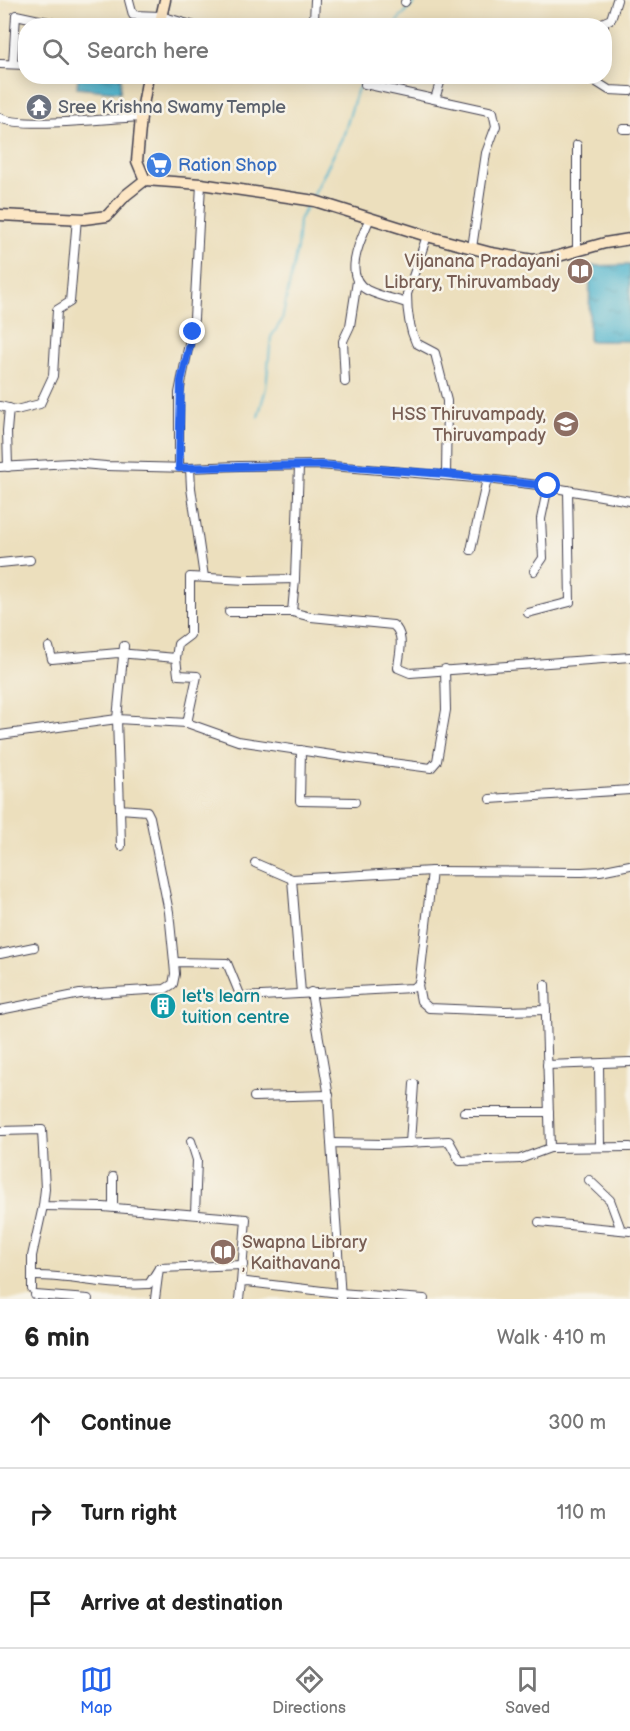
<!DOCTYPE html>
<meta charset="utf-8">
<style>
body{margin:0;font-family:"Balsamiq Sans",sans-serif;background:#f2f2f2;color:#222}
.stop{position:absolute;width:18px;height:18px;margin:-14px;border:4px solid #2563eb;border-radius:50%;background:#fff}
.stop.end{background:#2563eb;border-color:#fff;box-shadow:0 2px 6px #0008}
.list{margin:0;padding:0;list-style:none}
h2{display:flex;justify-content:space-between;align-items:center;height:78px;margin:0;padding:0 24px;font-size:26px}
h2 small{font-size:20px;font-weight:400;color:#767676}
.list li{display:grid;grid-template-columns:39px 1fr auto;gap:18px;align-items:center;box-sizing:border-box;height:90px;padding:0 24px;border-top:2px solid #e0e0e0}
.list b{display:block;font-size:22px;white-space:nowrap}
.list em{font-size:20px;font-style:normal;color:#767676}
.icon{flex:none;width:33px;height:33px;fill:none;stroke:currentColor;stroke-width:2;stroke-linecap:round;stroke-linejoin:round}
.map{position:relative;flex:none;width:630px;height:1299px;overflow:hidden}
.search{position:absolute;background:#fff;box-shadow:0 3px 15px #0003;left:18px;right:18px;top:18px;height:66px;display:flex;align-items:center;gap:15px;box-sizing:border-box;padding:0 21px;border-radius:24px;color:#767676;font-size:22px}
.sheet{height:348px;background:#fff}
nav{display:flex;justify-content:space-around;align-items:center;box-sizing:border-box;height:84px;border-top:2px solid #e0e0e0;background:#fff;font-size:16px;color:#767676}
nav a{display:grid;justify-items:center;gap:3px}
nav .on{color:#2563eb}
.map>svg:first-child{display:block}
</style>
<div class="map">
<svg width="630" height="1299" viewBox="0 0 630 1299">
<defs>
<pattern id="water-ripples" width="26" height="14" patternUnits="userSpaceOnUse" patternTransform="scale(1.5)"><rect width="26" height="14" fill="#4eb4cd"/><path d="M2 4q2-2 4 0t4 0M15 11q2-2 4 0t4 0" fill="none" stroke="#4092a8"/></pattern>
</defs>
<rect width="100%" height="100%" fill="#f7f3e8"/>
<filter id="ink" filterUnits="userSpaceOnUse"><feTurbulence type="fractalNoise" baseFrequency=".0167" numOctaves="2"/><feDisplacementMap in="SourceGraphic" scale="12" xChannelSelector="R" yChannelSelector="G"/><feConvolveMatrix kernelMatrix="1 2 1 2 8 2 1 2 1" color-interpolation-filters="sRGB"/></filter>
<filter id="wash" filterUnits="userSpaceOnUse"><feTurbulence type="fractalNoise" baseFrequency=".008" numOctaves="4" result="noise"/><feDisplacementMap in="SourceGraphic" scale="24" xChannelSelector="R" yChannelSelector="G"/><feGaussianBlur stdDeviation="1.35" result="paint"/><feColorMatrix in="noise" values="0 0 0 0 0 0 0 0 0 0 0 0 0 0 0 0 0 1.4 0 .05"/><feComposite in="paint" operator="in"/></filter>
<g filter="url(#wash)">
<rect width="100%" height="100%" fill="#ecdfbd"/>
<g fill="url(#water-ripples)" stroke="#386b84" stroke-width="1.5">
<polygon points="78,77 121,77 120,92 77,88"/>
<polygon points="630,265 630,341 589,341 590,266"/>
</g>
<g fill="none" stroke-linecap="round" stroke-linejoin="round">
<g stroke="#4eb4cd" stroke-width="2">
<path d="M395,26C399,15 410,10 416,0"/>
<polyline points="313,196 344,134 357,91 366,76"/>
<polyline points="258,417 266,388 271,337 282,320 297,248 299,220 308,204"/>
</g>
</g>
</g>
<g filter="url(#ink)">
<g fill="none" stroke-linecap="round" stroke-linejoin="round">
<defs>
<g id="street">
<polyline points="129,0 133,15 161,16 195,26"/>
<polyline points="315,0 314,20 315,26"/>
<polyline points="405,2 406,0"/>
<polyline points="604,26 604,22 611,19 617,0"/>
<polyline points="0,64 26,65"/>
<polyline points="13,64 16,15 67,26"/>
<polyline points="587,76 609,90 630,91"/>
<polyline points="365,84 493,112 496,126 486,153 472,248"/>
<polyline points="435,99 442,76"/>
<path d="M0,118C24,129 111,118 141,117"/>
<polyline points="623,129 630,129"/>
<polyline points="577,145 577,251"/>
<path d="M370,218C362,237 341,276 367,290C379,296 394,299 407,303"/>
<path d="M427,236L407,294C407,310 409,328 416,343L435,353L447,401L446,475"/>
<polyline points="345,382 343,341 350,326 357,281"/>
<polyline points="0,406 16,410 40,404 53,376 57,310 70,302 77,218"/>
<polyline points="0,467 70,463 106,466 190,468 239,466 320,465 487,479 538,485 630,501"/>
<polyline points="8,467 7,431 9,408"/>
<polyline points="179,467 179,393 194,319 201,184"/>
<polyline points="190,468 191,488 204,577"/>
<polyline points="471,550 487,479"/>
<polyline points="0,563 30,560"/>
<polyline points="534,571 543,558 541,519 548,486"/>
<path d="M229,612H292L311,617L393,625C406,635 399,654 398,668L410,673L630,657"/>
<polyline points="292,612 295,579"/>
<polyline points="528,613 570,602 568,490"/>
<polyline points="124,646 117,719 120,809 147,811 150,817 169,912 174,962"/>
<polyline points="49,647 52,659 118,653 176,658 178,644 190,635 190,577 246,580 295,579 299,466"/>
<polyline points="176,658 178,675 197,676 187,723"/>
<polyline points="0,735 117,719 187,723 238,741 352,758 431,768 437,761 446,710 445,669"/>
<polyline points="301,750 300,801 355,802"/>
<polyline points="490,799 630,790"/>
<polyline points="120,809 121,846"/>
<polyline points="255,863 292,879 432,871"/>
<polyline points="292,879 301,993"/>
<polyline points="0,954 34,947"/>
<polyline points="418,985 421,1001 429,1008 504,1011 546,1010"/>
<polyline points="545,985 550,1148"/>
<polyline points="311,992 328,1091 331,1143"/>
<polyline points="0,1010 80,994 165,989 173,984 175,974 174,962 227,963 241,997 412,988 418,985 420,978 432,871 582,872 600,871 630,865"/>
<polyline points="599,1064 600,1146"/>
<polyline points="547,1065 630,1062"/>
<polyline points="254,1097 329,1095"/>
<polyline points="464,1112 549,1112"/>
<polyline points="0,1131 42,1130 45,1189 43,1206 103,1207 246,1219 241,1283"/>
<polyline points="191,1141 197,1160 195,1214"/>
<polyline points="410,1143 414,1084"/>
<polyline points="113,1177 113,1207"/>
<polyline points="589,1180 610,1200 621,1230"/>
<polyline points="539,1222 630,1231"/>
<path d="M32,1276C71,1275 110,1287 149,1284L159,1268"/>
<polyline points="32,1289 32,1256 43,1206"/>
<polyline points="35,1295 88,1299"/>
<polyline points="155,1299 159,1268 243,1265"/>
<polyline points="239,1299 241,1283 247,1282 339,1293 424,1299"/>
<polyline points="341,1299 331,1143 382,1144 449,1141 460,1161 520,1159 550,1148 630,1147"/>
</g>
<g id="secondary">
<polyline points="159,26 165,0"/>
<polyline points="145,180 201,184 315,201 427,236 491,253 533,260 555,257 605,243 630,239"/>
<polyline points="145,180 137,161 141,117 148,76"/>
<polyline points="0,215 84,219 107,216 126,195 145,180"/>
</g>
</defs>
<use href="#street" stroke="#403e4e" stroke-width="10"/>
<use href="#secondary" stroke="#403e4e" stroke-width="13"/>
<use href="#street" stroke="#fff" stroke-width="8"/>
<use href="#secondary" stroke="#fce6c4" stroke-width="10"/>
</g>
</g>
<g fill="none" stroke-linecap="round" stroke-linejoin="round" filter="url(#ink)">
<polyline stroke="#2563eb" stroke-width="8" points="193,332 181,381 179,468 320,465 446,474 548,486"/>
</g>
<defs>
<symbol id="temple-disc" viewBox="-11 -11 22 22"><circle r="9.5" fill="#6b7280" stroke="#f7f3e8"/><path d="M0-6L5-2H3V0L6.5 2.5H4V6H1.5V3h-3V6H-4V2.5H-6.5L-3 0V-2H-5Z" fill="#fff"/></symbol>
<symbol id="supermarket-disc" viewBox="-11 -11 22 22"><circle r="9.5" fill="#3f7fe0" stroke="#f7f3e8"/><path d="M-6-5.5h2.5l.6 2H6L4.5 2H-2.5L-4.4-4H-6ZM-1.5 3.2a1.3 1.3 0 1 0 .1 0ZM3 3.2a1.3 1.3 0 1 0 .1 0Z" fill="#fff"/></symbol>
<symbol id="library-disc" viewBox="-11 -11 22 22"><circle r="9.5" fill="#8d6e63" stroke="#f7f3e8"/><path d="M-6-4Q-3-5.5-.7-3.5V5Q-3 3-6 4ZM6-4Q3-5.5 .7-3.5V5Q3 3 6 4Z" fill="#fff"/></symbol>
<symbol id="school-disc" viewBox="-11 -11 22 22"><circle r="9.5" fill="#8d6e63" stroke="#f7f3e8"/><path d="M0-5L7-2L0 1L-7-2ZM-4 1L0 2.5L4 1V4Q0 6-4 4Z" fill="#fff"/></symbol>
<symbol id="building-disc" viewBox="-11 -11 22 22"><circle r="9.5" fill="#0f9aa8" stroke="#f7f3e8"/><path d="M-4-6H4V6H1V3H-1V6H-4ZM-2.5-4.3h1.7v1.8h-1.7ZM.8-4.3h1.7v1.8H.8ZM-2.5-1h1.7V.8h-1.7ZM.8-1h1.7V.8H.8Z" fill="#fff"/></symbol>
</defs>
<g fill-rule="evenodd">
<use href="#temple-disc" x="24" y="92" width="30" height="30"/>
<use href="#supermarket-disc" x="144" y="150" width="30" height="30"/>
<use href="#library-disc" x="565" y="256" width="30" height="30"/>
<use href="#school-disc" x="551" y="409" width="30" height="30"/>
<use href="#building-disc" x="148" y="991" width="30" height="30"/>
<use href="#library-disc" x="208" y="1237" width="30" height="30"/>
</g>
<g text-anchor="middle" stroke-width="5" stroke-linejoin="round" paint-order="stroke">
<g font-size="18" fill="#5b616d" stroke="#f7f3e8" text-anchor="start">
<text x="58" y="113">Sree Krishna Swamy Temple</text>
</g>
<g font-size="18" fill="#366cbe" stroke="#f7f3e8" text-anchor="start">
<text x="178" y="171">Ration Shop</text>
</g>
<g font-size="18" fill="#785e54" stroke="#f7f3e8" text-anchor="end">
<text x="560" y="267">Vijanana Pradayani<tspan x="560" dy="21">Library, Thiruvambady</tspan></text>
<text x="546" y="420">HSS Thiruvampady,<tspan x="546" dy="21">Thiruvampady</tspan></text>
<text x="242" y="1248" text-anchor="start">Swapna Library<tspan x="242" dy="21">, Kaithavana</tspan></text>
</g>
<g font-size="18" fill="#0d838f" stroke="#f7f3e8" text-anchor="start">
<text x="182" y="1002">let's learn<tspan x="182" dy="21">tuition centre</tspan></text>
</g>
</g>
</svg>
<div class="stop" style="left:548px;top:486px"></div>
<div class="stop end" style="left:193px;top:332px"></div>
<div class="search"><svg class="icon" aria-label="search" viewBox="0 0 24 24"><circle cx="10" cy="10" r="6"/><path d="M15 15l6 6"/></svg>Search here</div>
</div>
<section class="sheet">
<h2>6 min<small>Walk · 410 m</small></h2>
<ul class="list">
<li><svg class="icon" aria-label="ahead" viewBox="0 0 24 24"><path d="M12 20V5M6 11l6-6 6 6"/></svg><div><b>Continue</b></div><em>300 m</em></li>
<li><svg class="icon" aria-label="right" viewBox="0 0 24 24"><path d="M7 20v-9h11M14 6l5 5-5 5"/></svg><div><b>Turn right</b></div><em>110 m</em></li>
<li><svg class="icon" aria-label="arrive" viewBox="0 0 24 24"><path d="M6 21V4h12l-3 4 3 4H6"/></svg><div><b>Arrive at destination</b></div></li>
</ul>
</section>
<nav>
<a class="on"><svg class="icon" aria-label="map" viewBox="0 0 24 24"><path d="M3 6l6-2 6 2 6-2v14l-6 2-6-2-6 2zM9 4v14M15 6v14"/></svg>Map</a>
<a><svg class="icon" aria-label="directions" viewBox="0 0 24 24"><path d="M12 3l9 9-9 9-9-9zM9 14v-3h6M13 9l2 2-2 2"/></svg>Directions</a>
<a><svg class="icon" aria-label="saved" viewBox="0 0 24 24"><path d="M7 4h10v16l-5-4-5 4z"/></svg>Saved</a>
</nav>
